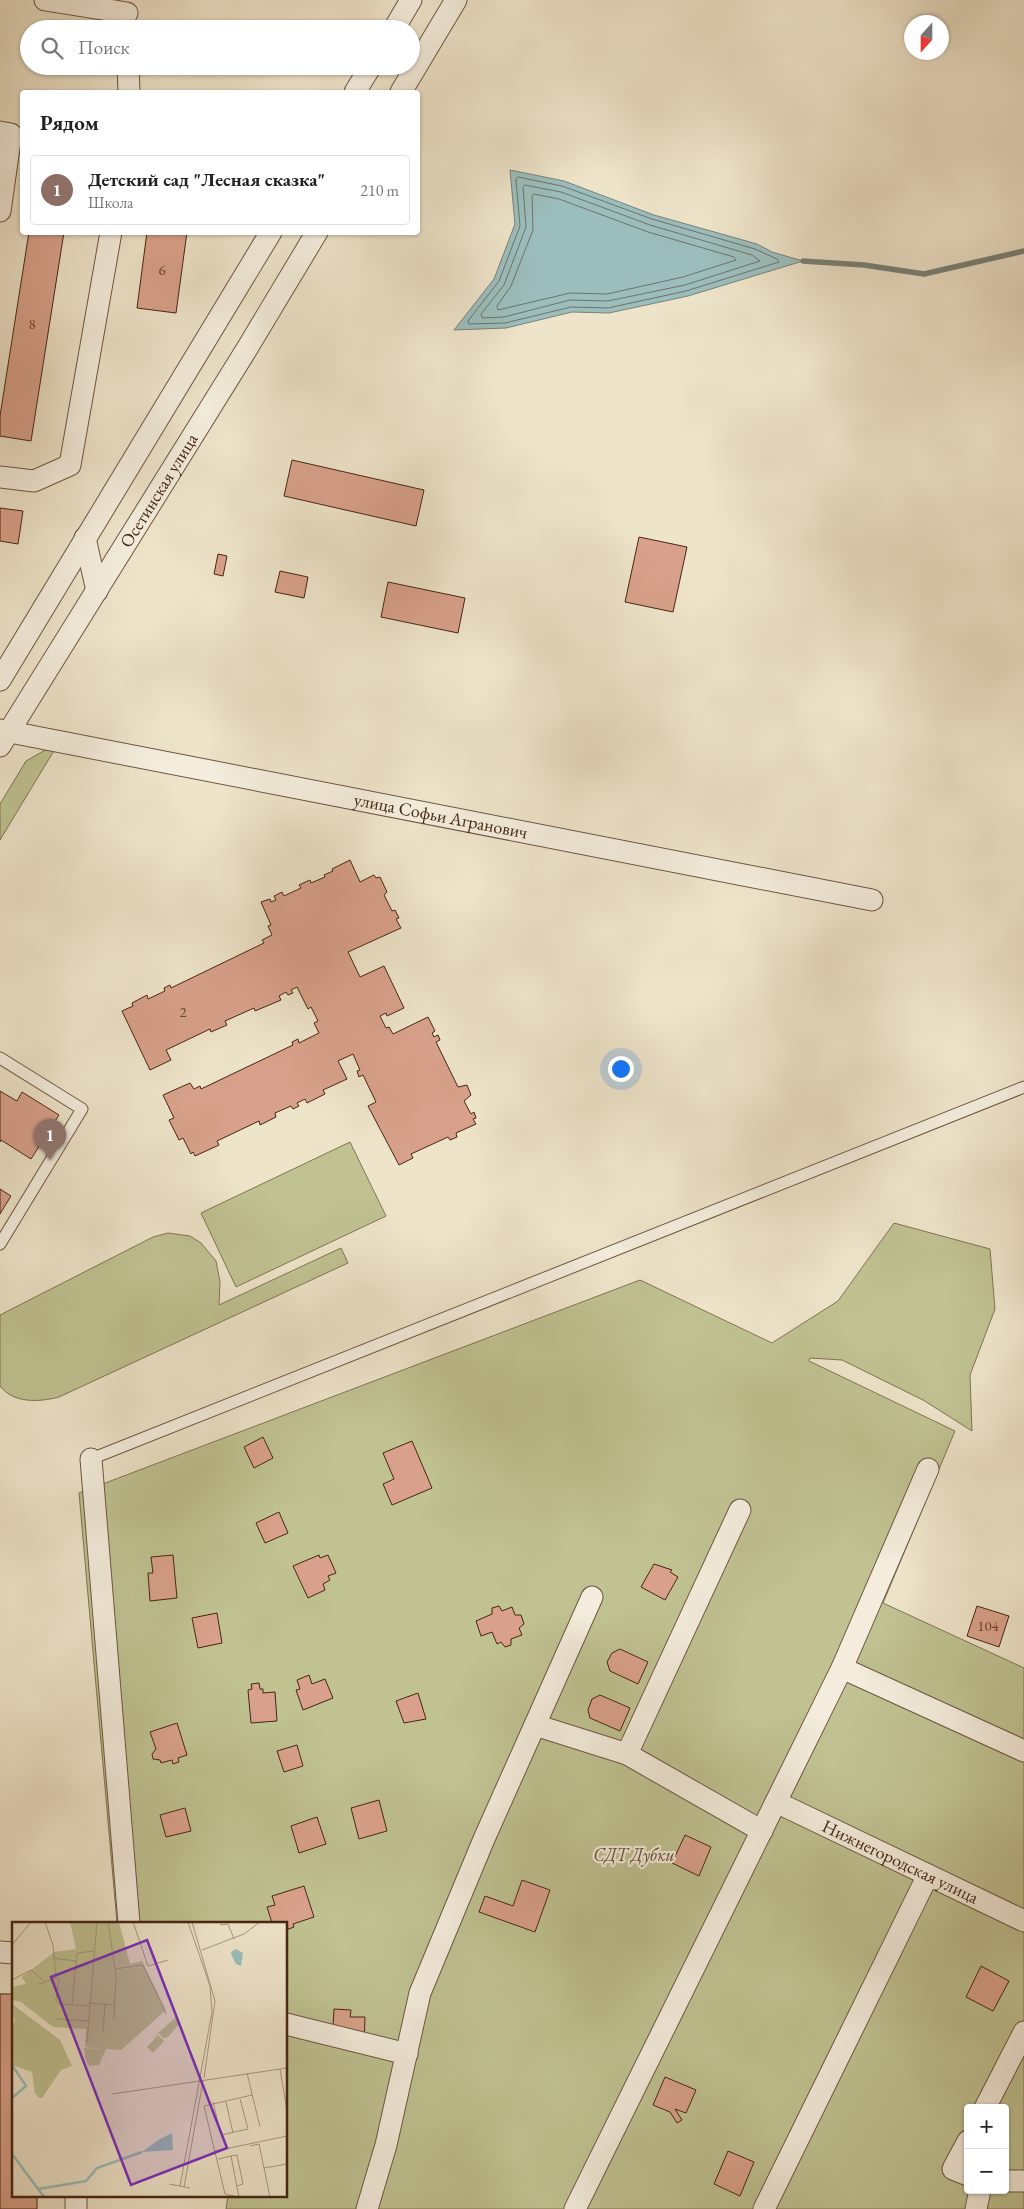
<!DOCTYPE html>
<html lang="ru">
<meta charset="utf-8">
<style>
body{margin:0;font-family:"EB Garamond",serif;background:#f2f2f2;color:#222}
.controls{position:absolute;right:15px;bottom:15px;display:grid;overflow:hidden;border-radius:5px;box-shadow:0 1px 4px #0004}
.controls button{width:45px;height:45px;display:grid;place-items:center;padding:0;border:0;border-bottom:1px solid #e0e0e0;background:#fff;color:#222;font:25px sans-serif}
.compass{position:absolute;left:904px;top:15px;width:45px;height:45px;border-radius:50%;background:#fff;box-shadow:0 1px 4px #0004;rotate:201deg}
.you{position:absolute;left:620px;top:1068px;width:18px;height:18px;margin:-12px;border:4px solid #fff;border-radius:50%;background:#1a73e8;box-shadow:0 0 0 8px #1a73e833}
.badge{display:grid;place-items:center;width:32px;height:32px;border-radius:50%;background:#8f2418;color:#fff;font-size:16px;font-weight:700}
.pin{position:absolute;translate:-50% -41px;filter:drop-shadow(0 1px 2px #0008)}
.pin::after{content:'';position:absolute;top:26px;width:18px;height:15px;background:inherit;clip-path:polygon(0 0,100% 0,50% 100%)}
.list{margin:0;padding:0;list-style:none}
h2{display:flex;justify-content:space-between;align-items:center;height:65px;margin:0;padding:0 20px;font-size:21px}
h2 small{font-size:16px;font-weight:400;color:#767676}
.list li{display:grid;grid-template-columns:32px 1fr auto;gap:15px;align-items:center;box-sizing:border-box;height:70px;margin:0 10px 10px;padding:0 10px;border:1px solid #e0e0e0;border-radius:5px}
.list b{display:block;font-size:19px;white-space:nowrap}
.list p{margin:0;font-size:16px;white-space:nowrap;color:#767676}
.list em{font-size:16px;font-style:normal;color:#767676}
.icon{flex:none;width:28px;height:28px;fill:none;stroke:currentColor;stroke-width:2;stroke-linecap:round;stroke-linejoin:round}
.map{position:relative;flex:none;width:1024px;height:2209px;overflow:hidden}
.search{position:absolute;background:#fff;box-shadow:0 1px 4px #0004;left:20px;top:20px;width:400px;height:55px;display:flex;align-items:center;gap:12px;box-sizing:border-box;padding:0 18px;border-radius:28px;color:#767676;font-size:19px}
.panel{position:absolute;background:#fff;box-shadow:0 1px 4px #0004;left:20px;top:90px;width:400px;height:145px;border-radius:5px}
.map>svg:first-child{display:block}
</style>
<div class="map">
<svg width="1024" height="2209" viewBox="0 0 1024 2209">
<rect width="100%" height="100%" fill="#eee4ca"/>
<filter id="stains"><feTurbulence type="fractalNoise" baseFrequency=".004" numOctaves="4"/><feColorMatrix values="0 0 0 0 .2 0 0 0 0 .09 0 0 0 0 .02 0 0 0 .5 -.17"/></filter>
<radialGradient id="worn" r=".72"><stop offset=".6" stop-color="#630" stop-opacity="0"/><stop offset="1" stop-color="#630" stop-opacity=".3"/></radialGradient>
<g fill="#c0c292" stroke="#827452" fill-rule="evenodd">
<polygon points="47,749 55,749 0,840 0,804 26,761"/>
<polygon points="350,1142 386,1216 236,1287 201,1213"/>
<path d="M894,1223L990,1249L995,1309L970,1375L972,1431L923,1400L842,1360L810,1358L809,1361L955,1431L883,1603L1024,1668V2209H226L228,2195H286V1923H117L79,1493L640,1280L772,1343L838,1301ZM968,2108H1005V2190H968Z"/>
<path d="M168,1233L190,1236L201,1243L216,1261L220,1282L219,1305L341,1248L348,1263L59,1397C40,1402 14,1404 0,1386V1315L153,1237Z"/>
</g>
<polygon fill="#9bbebd" stroke="#798179" points="510,170 564,181 654,215 757,244 772,252 803,261 688,296 609,313 572,312 506,328 454,330 494,279 515,224"/>
<g fill="none" stroke-linecap="round" stroke-linejoin="round">
<g stroke="#707268" stroke-width="1">
<polygon points="518,177 562,186 652,219 755,249 777,259 779,262 686,291 608,308 571,307 505,323 469,324 468,321 499,281 520,226 516,179"/>
<polygon points="525,185 561,192 650,225 752,255 760,261 685,285 608,301 570,300 504,317 482,318 481,314 504,285 526,227 523,187"/>
<polygon points="534,194 559,199 648,232 734,257 736,260 683,277 607,294 570,293 498,310 497,306 511,286 533,230 532,197"/>
</g>
<polyline stroke="#798179" stroke-width="5.5" points="803,261 864,265 924,274 1024,251"/>
</g>
<g fill="#d9a18b" stroke="#452612">
<polygon points="29,232 64,232 31,441 0,436 0,416"/>
<polygon points="147,232 187,232 176,313 137,308"/>
<polygon points="292,460 424,490 416,526 284,496"/>
<polygon points="0,508 23,511 18,544 0,541"/>
<polygon points="639,537 687,547 673,612 625,602"/>
<polygon points="218,554 227,556 223,576 214,574"/>
<polygon points="280,571 308,577 304,598 275,592"/>
<polygon points="388,582 465,598 458,633 381,617"/>
<polygon points="350,860 360,882 374,875 376,878 380,877 387,892 384,895 392,911 395,910 399,918 396,919 401,928 348,952 360,977 384,966 404,1008 387,1016 386,1013 380,1016 386,1028 389,1027 393,1034 428,1017 435,1031 432,1033 434,1037 438,1035 440,1040 436,1042 458,1087 467,1085 471,1095 464,1101 471,1114 474,1112 476,1118 473,1119 476,1124 456,1133 457,1137 450,1140 448,1137 411,1154 413,1158 399,1165 368,1106 376,1102 363,1075 359,1077 357,1071 360,1070 353,1054 338,1061 347,1079 323,1090 325,1094 307,1103 305,1099 297,1103 299,1106 293,1109 291,1106 275,1113 276,1117 260,1125 259,1121 217,1141 219,1145 195,1156 193,1152 191,1154 183,1138 179,1140 169,1120 174,1118 163,1095 190,1083 194,1089 200,1086 201,1089 293,1045 292,1042 298,1039 299,1043 319,1033 314,1023 318,1021 311,1007 308,1009 297,987 291,990 293,993 288,995 286,992 279,996 281,1000 255,1011 254,1008 225,1021 227,1025 211,1032 210,1029 166,1050 171,1060 150,1070 122,1011 133,1006 132,1003 147,995 148,999 165,991 164,988 170,985 171,988 264,943 262,940 272,935 268,926 271,925 261,902 270,899 271,902 276,900 274,896 282,892 284,896 301,888 299,885 310,880 311,883 325,877 324,875 333,871 332,869"/>
<polygon points="0,1091 17,1101 22,1092 59,1115 31,1159 1,1140 0,1142"/>
<polygon points="0,1189 11,1196 0,1214"/>
<polygon points="263,1437 273,1458 254,1468 244,1447"/>
<polygon points="412,1441 432,1488 392,1505 383,1484 394,1479 383,1453"/>
<polygon points="279,1512 288,1533 265,1543 256,1523"/>
<polygon points="173,1555 177,1598 150,1601 148,1573 153,1573 151,1557"/>
<polygon points="319,1555 320,1558 328,1555 336,1573 328,1576 330,1580 323,1584 325,1590 308,1598 293,1566"/>
<polygon points="654,1564 672,1570 670,1572 678,1577 665,1600 641,1587"/>
<polygon points="499,1606 502,1611 512,1607 515,1615 521,1615 524,1624 519,1628 522,1635 511,1639 511,1645 505,1647 501,1642 497,1644 492,1632 481,1636 476,1621 492,1614 492,1608"/>
<polygon points="977,1606 1009,1616 999,1647 967,1636"/>
<polygon points="217,1613 222,1643 198,1648 192,1618"/>
<polygon points="620,1649 648,1662 638,1684 610,1671 607,1662 612,1653"/>
<polygon points="309,1675 312,1684 325,1679 333,1698 303,1710 296,1690 300,1689 297,1680"/>
<polygon points="259,1683 260,1689 263,1689 263,1693 275,1692 277,1721 251,1723 248,1690 252,1689 251,1684"/>
<polygon points="418,1693 426,1719 404,1723 396,1701"/>
<polygon points="600,1695 630,1708 620,1731 590,1718 588,1710 592,1699"/>
<polygon points="177,1723 187,1755 178,1758 179,1762 173,1764 172,1760 161,1763 160,1760 153,1759 152,1754 156,1749 150,1732"/>
<polygon points="297,1745 303,1766 284,1772 277,1751"/>
<polygon points="379,1800 387,1831 359,1839 351,1808"/>
<polygon points="185,1808 191,1831 166,1837 160,1815"/>
<polygon points="317,1817 326,1844 299,1853 291,1826"/>
<polygon points="685,1835 711,1847 699,1876 672,1863"/>
<polygon points="522,1880 550,1890 535,1932 479,1912 485,1896 513,1906"/>
<polygon points="304,1886 314,1917 293,1924 294,1927 286,1930 286,1923 272,1923 267,1907 275,1905 272,1896"/>
<polygon points="981,1966 1009,1981 993,2011 966,1997"/>
<polygon points="0,1994 14,1994 14,2195 37,2195 37,2209 0,2209"/>
<polygon points="334,2009 351,2010 350,2017 365,2017 364,2047 332,2045"/>
<polygon points="665,2077 696,2090 686,2113 675,2109 682,2120 677,2123 670,2112 653,2105"/>
<polygon points="728,2151 754,2162 740,2196 714,2184"/>
</g>
<g fill="none" stroke-linecap="round" stroke-linejoin="round">
<defs>
<g id="service">
<polyline points="0,1058 82,1109 0,1244"/>
<polyline points="91,1459 1024,1087"/>
</g>
<g id="minor">
<polyline points="45,0 127,13"/>
<polyline points="394,29 411,0"/>
<polyline points="128,66 129,92"/>
<polyline points="355,92 371,66"/>
<polyline points="401,92 456,0"/>
<polyline points="0,132 11,134 0,211"/>
<polyline points="0,477 34,481 70,465 111,232"/>
<polyline points="85,538 97,591"/>
<polyline points="0,680 271,232"/>
<path id="s1" d="M0,730L872,900"/>
<path id="s2" d="M0,746L248,347L317,232"/>
<polyline points="91,1459 129,1923"/>
<polyline points="842,1668 1024,1751"/>
<polyline points="535,1725 627,1754 762,1831"/>
<polyline points="627,1754 740,1510"/>
<path id="s3" d="M776,1802L1024,1921"/>
<polyline points="0,1952 14,1953"/>
<polyline points="286,2024 407,2054"/>
<polyline points="985,2108 1024,2032"/>
<polyline points="968,2141 953,2169 968,2175"/>
<polyline points="1005,2181 1024,2181"/>
<polyline points="76,2209 76,2195"/>
<polyline points="367,2209 386,2145 420,1993 484,1839 592,1597"/>
<polyline points="575,2209 842,1668 928,1469"/>
<polyline points="764,2209 928,1875"/>
<polyline points="976,2209 980,2190"/>
</g>
</defs>
<use href="#service" stroke="#6f5640" stroke-width="13"/>
<use href="#minor" stroke="#6f5640" stroke-width="23"/>
<use href="#service" stroke="#f4eddd" stroke-width="11"/>
<use href="#minor" stroke="#f4eddd" stroke-width="21"/>
</g>
<g text-anchor="middle" stroke-width="4.5" stroke-linejoin="round" paint-order="stroke">
<g font-size="15" fill="#6a4530">
<text x="162" y="275">6</text>
<text x="32" y="329">8</text>
<text x="183" y="1017">2</text>
<text x="988" y="1631">104</text>
</g>
<g font-size="18" fill="#452612" stroke="#f4eddd">
<text dy="6" stroke="none"><textPath href="#s2" startOffset="301">Осетинская улица</textPath></text>
<text dy="6" stroke="none"><textPath href="#s1" startOffset="449">улица Софьи Агранович</textPath></text>
<text dy="6" stroke="none"><textPath href="#s3" startOffset="138">Нижнегородская улица</textPath></text>
</g>
<g font-size="18" font-style="italic" fill="#644d32" stroke="#f4eddd">
<text x="634" y="1861">СДТ Дубки</text>
</g>
</g>
<g transform="translate(12 1922)">
<rect width="275" height="275" fill="#eee4ca"/>
<path d="M58,0H107L118,42L130,39L154,88L109,128L94,127L87,143L77,144L74,138L72,126L89,127L73,125L74,107L41,105L9,80L0,78V65L14,62L10,55L42,30L64,27ZM0,82L48,118L60,144L49,148L30,176H27L23,171L20,150L0,143V103L3,100ZM164,95L168,101L156,115L151,116L147,111L137,119ZM146,113L152,119L141,131L135,125Z" fill="#c0c292"/>
<path d="M224,27L231,31L229,44L224,42L220,34L219,30ZM160,211L161,228L130,230L146,218Z" fill="#9bbebd"/>
<path fill="none" stroke="#9bbebd" stroke-width="2.5" d="M0,143L14,164L0,176M0,232L32,275M26,267L74,259L85,246L130,230"/>
<path fill="none" stroke="#aa9880" stroke-width="1" d="M33,0L41,23L44,56H47L44,78L47,82L77,84M96,0L104,53L102,97M121,0L136,44L156,38M180,0L203,79L192,156M208,0L209,3L216,2L222,17M0,23L19,0M190,28L232,12L248,0M41,36L64,39M103,47L131,43L154,92M0,58L19,48L33,60M27,62L44,56M77,81L102,83M60,83L65,31L82,29M45,97L76,99M91,110L93,83M75,121L85,0M268,147L275,189M235,151L248,205M100,172L275,146M201,180L209,213L236,207L228,177M214,180L221,211M238,224L247,222L258,275M203,229L275,214M219,234L225,233L231,262L225,264M206,237L219,234L227,275M252,246L275,242M157,262L178,266M168,264L200,90L198,64L176,0M172,265L191,159M226,275L213,272L192,184L240,173"/>
<path fill="#7b2cbf" fill-opacity="0.15" stroke="#7b2cbf" stroke-width="2.5" d="M135,18L215,226L119,263L39,55Z"/>
<rect width="275" height="275" fill="none" stroke="#452612" stroke-width="2.5"/>
</g>
<rect width="100%" height="100%" filter="url(#stains)"/>
<rect width="100%" height="100%" fill="url(#worn)"/>
</svg>
<div class="controls">
<button>+</button>
<button>−</button>
</div>
<svg class="compass" viewBox="-18 -18 36 36"><path d="M0-13l5 13h-10z" fill="#e53935"/><path d="M0 13l5-13h-10z" fill="#767676"/></svg>
<div class="you"></div>
<div class="pin badge" style="left:50px;top:1160px;background:#8d6e63">1</div>
<div class="search"><svg class="icon" aria-label="search" viewBox="0 0 24 24"><circle cx="10" cy="10" r="6"/><path d="M15 15l6 6"/></svg>Поиск</div>
<section class="panel">
<h2>Рядом<small></small></h2>
<ul class="list">
<li><span class="badge" style="background:#8d6e63">1</span><div><b>Детский сад &quot;Лесная сказка&quot;</b><p>Школа</p></div><em>210 m</em></li>
</ul>
</section>
</div>
